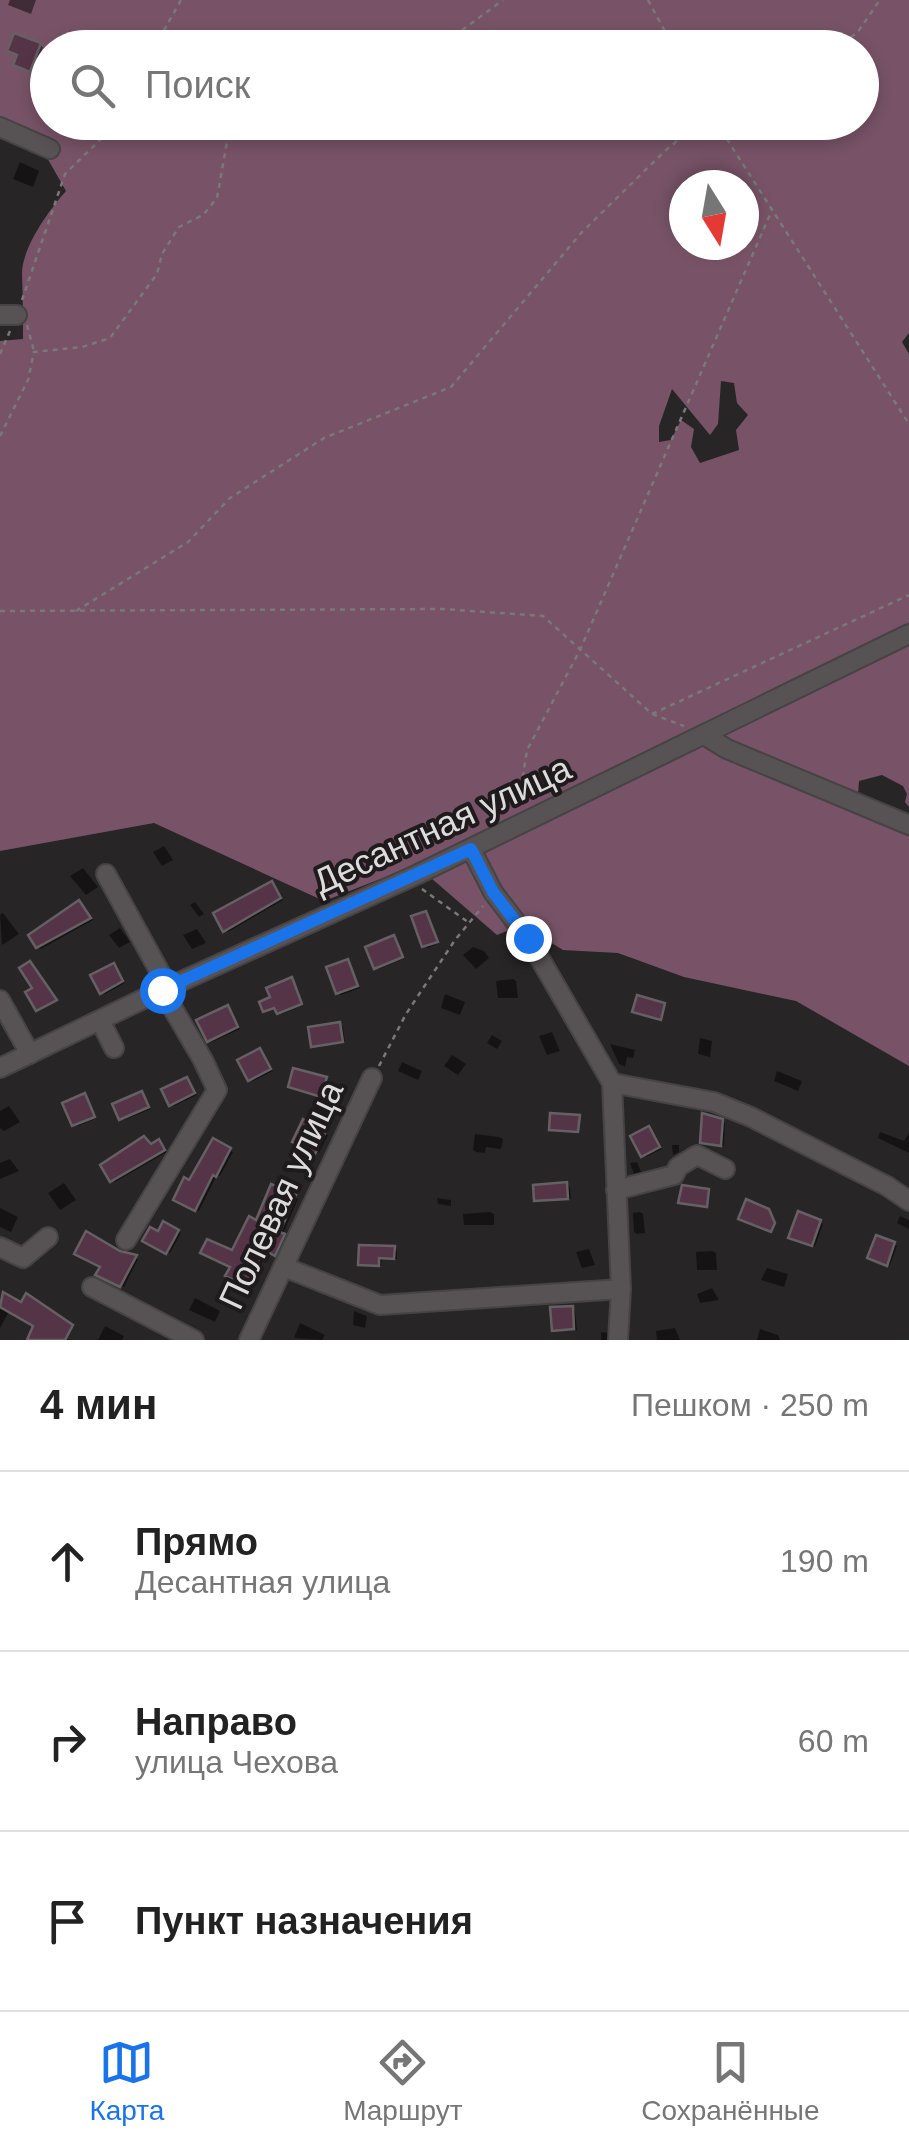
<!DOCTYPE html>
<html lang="ru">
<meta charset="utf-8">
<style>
body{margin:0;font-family:Arial,sans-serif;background:#f6f6f6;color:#222}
.compass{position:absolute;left:669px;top:170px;width:90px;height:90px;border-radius:50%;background:#fff;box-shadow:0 5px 15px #0003;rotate:169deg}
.stop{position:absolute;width:30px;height:30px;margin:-22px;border:8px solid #1a73e8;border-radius:50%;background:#fff}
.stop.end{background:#1a73e8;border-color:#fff;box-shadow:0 2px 10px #0008}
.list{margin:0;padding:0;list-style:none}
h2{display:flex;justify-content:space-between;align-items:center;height:130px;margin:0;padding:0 40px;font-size:42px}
h2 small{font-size:32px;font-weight:400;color:#767676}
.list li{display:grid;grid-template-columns:65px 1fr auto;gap:30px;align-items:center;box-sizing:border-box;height:180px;padding:0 40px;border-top:2px solid #e0e0e0}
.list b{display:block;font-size:38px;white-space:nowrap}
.list p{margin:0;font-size:32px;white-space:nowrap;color:#767676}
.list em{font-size:32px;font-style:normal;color:#767676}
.icon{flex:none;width:55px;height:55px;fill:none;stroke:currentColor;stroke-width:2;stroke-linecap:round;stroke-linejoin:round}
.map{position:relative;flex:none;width:909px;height:1340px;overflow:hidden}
.search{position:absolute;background:#fff;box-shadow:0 5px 15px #0003;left:30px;right:30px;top:30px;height:110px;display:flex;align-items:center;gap:25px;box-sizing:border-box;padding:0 35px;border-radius:55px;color:#767676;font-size:38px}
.sheet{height:670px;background:#fff}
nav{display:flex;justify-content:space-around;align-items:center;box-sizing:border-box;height:140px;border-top:2px solid #e0e0e0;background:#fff;font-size:28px;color:#767676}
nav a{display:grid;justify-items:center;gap:5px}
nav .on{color:#1a73e8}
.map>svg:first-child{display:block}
</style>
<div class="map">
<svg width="909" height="1340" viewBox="0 0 909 1340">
<rect width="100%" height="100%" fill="#282527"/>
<path fill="#785367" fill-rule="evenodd" d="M0,0H909V333L902,342L909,354V807L905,802L907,794L903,786L882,775L859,781L858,795L909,827V1066L796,1001L684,977L618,953L563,950L522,925L497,935L416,865L324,901L154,823L0,851V341L23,339C23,318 23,297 22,275C21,249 49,210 66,191L33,133L0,119ZM48,48H862V122H48ZM684,185H744V245H684ZM721,381L734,383L737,403L748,415L736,430L739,450L700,463L691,447L694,429L681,420L671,440L659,442V426L672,389L710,435L718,424Z"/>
<g fill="#0007">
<polygon points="10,0 36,0 31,14 8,5"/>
<polygon points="15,36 43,47 34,71 16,64 20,55"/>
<polygon points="20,162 39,171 33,187 13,179"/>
<polygon points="164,846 173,860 162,866 153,852"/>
<polygon points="83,868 98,887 86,895 70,876"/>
<polygon points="271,884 283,900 228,932 225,930"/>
<polygon points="195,902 204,914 199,917 190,905"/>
<polygon points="80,903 93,920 41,949 38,947"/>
<polygon points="3,913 19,934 2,945 0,915"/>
<polygon points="426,914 439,943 428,948 424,946"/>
<polygon points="120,928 130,942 119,948 109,935"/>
<polygon points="197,929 206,943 192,949 183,935"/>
<polygon points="394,938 405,958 379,969 376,967"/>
<polygon points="473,947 484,951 489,958 476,969 463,955"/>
<polygon points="348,962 360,988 341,995 338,993"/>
<polygon points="113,966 125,983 105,994 102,992"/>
<polygon points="513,979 516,981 518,998 498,998 496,981"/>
<polygon points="292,980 304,1005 282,1014 277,1009 265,1010"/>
<polygon points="445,994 465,1002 460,1015 441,1008"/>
<polygon points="228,1008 240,1029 212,1042 209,1040"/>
<polygon points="339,1025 343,1027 345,1042 313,1045"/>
<polygon points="552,1032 560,1051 547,1055 539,1036"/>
<polygon points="492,1035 502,1041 497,1049 487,1043"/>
<polygon points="700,1038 712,1041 710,1057 698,1054"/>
<polygon points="610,1044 635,1050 633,1058 627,1057 625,1067 619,1064"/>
<polygon points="260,1051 273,1071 253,1081 250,1079"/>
<polygon points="452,1055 466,1064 458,1075 444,1066"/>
<polygon points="402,1062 422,1071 418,1080 398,1071"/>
<polygon points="777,1071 802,1081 798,1091 774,1081"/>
<polygon points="187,1080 197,1095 174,1106 171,1104"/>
<polygon points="142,1094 151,1109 124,1120 121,1119"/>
<polygon points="85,1096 97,1118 78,1126 74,1124"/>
<polygon points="9,1106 20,1122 4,1131 0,1128 0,1111"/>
<polygon points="722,1121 725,1123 724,1146 706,1144"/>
<polygon points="304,1122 328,1135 319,1153 295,1141"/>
<polygon points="649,1129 662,1149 646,1157 643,1155"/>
<polygon points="880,1132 904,1141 909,1133 909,1153 878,1138"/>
<polygon points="475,1134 499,1137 503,1139 501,1149 486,1147 485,1153 476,1152 473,1150"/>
<polygon points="214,1141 233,1152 220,1176 217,1175 199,1211 176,1199 190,1183"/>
<polygon points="159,1142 167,1152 115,1182 112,1180"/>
<polygon points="672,1145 679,1145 679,1152 673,1155"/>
<polygon points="10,1159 19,1171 0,1179 0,1163"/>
<polygon points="637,1162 641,1172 634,1174 630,1163"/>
<polygon points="64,1183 76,1200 60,1210 48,1193"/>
<polygon points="567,1185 570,1187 571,1199 536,1200"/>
<polygon points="273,1187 298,1199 282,1236 287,1238 279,1255 268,1250 250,1286 228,1275 233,1253 257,1223"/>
<polygon points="437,1198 451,1200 451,1206 438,1204"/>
<polygon points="0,1208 18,1217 11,1232 0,1227"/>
<polygon points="490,1212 494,1214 494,1225 464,1225 463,1214"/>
<polygon points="640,1212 643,1214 645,1233 637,1234 634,1232 633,1213"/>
<polygon points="900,1216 909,1220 909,1229 897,1223"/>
<polygon points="820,1222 823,1224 815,1246 794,1238"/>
<polygon points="164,1224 181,1233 170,1253 146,1240 159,1234"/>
<polygon points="877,1238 897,1246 890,1265 870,1257"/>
<polygon points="394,1249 397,1251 397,1259 382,1259 381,1266 361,1264"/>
<polygon points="589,1249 595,1265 582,1268 576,1252"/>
<polygon points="712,1251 716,1253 717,1270 697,1270 696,1252"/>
<polygon points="120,1253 138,1259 124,1287 99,1274"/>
<polygon points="767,1268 788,1274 784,1287 761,1280"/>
<polygon points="712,1288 719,1300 700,1303 697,1294"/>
<polygon points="4,1296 10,1310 0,1328 0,1303"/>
<polygon points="195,1298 220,1311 215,1322 189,1310"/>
<polygon points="572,1308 575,1310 577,1330 554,1329"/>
<polygon points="354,1311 367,1316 365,1328 353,1325"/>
<polygon points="300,1323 325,1335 322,1340 294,1338"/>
<polygon points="105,1326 124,1336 122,1340 98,1340"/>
<polygon points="675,1328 680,1340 657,1340 656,1331"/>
<polygon points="760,1329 778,1335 780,1340 757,1340"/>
<polygon points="601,1332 609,1333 609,1340 601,1340"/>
</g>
<g fill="#563447" stroke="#656063" stroke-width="2.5">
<polygon points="14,33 41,43 30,72 13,65 17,55 7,51"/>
<polygon points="272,881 281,898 223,932 213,913"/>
<polygon points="79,900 91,918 36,948 28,935"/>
<polygon points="426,911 438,942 422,947 411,916"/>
<polygon points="394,935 403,957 374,969 365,947"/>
<polygon points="348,959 358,986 336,994 326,967"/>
<polygon points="30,961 57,1000 36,1011 25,992 32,988 19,968"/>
<polygon points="114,963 123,981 100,994 90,975"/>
<polygon points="292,977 302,1004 277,1014 274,1008 263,1012 259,1002 270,997 266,988"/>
<polygon points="637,995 665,1003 661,1020 632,1012"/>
<polygon points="228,1005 238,1027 207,1042 196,1020"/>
<polygon points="340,1022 343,1042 311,1047 308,1027"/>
<polygon points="260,1048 271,1069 248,1081 237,1060"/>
<polygon points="293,1068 327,1077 321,1097 288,1087"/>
<polygon points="187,1077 195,1093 169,1106 161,1089"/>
<polygon points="142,1091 149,1107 119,1120 112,1104"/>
<polygon points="85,1093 95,1117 72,1126 62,1103"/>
<polygon points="550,1113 580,1115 578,1132 549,1130"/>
<polygon points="702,1113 723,1119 721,1146 700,1143"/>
<polygon points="303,1119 326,1131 315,1154 292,1142"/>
<polygon points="649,1126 660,1147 641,1157 630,1136"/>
<polygon points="144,1136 151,1144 159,1139 165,1150 110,1182 100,1165"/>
<polygon points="213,1138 231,1148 216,1177 213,1175 195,1211 173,1200 184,1177 189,1180"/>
<polygon points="567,1182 568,1199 534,1201 533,1185"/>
<polygon points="271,1184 296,1195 280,1232 285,1234 275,1256 264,1250 246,1286 225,1276 230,1267 200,1253 207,1239 232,1250 249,1216 256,1220"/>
<polygon points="682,1185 709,1189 707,1207 678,1203"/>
<polygon points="746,1199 769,1209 775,1223 771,1232 738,1219"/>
<polygon points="798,1211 821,1220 812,1246 788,1238"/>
<polygon points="163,1221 179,1230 166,1254 142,1241 150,1227 158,1231"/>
<polygon points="86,1231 120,1251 137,1255 120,1287 95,1275 100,1267 74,1254"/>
<polygon points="876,1235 895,1242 887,1266 867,1258"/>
<polygon points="359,1245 395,1246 394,1259 379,1258 379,1266 358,1265"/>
<polygon points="3,1292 21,1302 26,1293 73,1325 65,1340 27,1340 33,1326 0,1307"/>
<polygon points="573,1306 574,1329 552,1331 550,1307"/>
</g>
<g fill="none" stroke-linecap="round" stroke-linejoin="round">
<defs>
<g id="minor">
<polyline points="0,127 50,149"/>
<polyline points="0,315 17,315"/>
<polyline points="704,735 727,749 909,825"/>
<polyline points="471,849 493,892 528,938 612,1083 714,1102 751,1117 887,1186 909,1201"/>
<polyline points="106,874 168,987"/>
<polyline points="0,1000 30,1054"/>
<polyline points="100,1020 114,1048"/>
<polyline points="0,1068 162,990 418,874 909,634"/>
<polyline points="612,1083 621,1289 618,1340"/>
<polyline points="616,1190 674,1175 678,1167 697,1155 725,1169"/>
<polyline points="126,1240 217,1090 203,1060 162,990"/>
<polyline points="0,1247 23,1258 48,1237"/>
<polyline points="284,1267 380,1305 621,1289"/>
<polyline points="92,1287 194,1340"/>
<polyline points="249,1340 372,1078"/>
</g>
</defs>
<use href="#minor" stroke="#464344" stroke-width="22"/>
<g stroke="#7a7879" stroke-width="2.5" stroke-dasharray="5 5" stroke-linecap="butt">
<polyline points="648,0 674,48"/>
<polyline points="154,48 181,0"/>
<polyline points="438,48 503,0"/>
<polyline points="834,48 857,33 880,0"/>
<polyline points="716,122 909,424"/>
<polyline points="22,300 65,174 103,137 112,122"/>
<polyline points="27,325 34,351"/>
<polyline points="0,354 10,331"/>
<polyline points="0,436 28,380 34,352 82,347 110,338 157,274 162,254 179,227 203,215 217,198 227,142 241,122"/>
<polyline points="0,611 443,609 543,616 652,714 684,726"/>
<polyline points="76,611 188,542 230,498 324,438 451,387 582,232 666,150 701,122"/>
<polyline points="652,714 909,595"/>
<polyline points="518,807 527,750 580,650 772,210"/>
<polyline points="422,889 468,922"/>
<polyline points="379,1066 406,1014 455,940 483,906"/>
</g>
<use href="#minor" stroke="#575254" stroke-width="18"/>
</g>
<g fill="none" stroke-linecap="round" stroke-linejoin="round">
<polyline stroke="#1a73e8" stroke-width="12" points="162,990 471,849 493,892 528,938"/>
</g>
<g text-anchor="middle" stroke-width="8" stroke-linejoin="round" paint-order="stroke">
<g font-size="35" fill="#dddbdc" stroke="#1f1b1d">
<text transform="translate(442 825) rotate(-25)" y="12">Десантная улица</text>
<text transform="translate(281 1195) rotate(-65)" y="12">Полевая улица</text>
</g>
</g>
</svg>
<svg class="compass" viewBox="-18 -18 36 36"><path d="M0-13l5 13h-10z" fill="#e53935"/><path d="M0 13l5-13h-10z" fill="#767676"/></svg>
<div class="stop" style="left:162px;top:990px"></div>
<div class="stop end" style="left:528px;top:938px"></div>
<div class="search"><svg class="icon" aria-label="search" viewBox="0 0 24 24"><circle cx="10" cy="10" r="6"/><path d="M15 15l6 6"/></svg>Поиск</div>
</div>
<section class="sheet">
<h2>4 мин<small>Пешком · 250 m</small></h2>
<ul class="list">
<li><svg class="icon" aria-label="ahead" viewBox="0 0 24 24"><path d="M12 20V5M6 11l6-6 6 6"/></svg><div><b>Прямо</b><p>Десантная улица</p></div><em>190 m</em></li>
<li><svg class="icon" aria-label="right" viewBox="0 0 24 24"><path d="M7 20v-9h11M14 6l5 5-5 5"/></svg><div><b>Направо</b><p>улица Чехова</p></div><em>60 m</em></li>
<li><svg class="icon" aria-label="arrive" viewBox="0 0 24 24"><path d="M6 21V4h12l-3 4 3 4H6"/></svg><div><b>Пункт назначения</b></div></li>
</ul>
</section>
<nav>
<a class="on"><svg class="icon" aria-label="map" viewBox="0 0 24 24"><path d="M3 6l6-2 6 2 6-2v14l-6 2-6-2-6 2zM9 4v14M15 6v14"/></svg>Карта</a>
<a><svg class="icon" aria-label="directions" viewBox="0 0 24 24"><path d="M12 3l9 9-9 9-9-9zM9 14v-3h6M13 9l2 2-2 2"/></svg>Маршрут</a>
<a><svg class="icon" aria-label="saved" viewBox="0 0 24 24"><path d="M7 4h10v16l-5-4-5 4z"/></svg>Сохранённые</a>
</nav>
